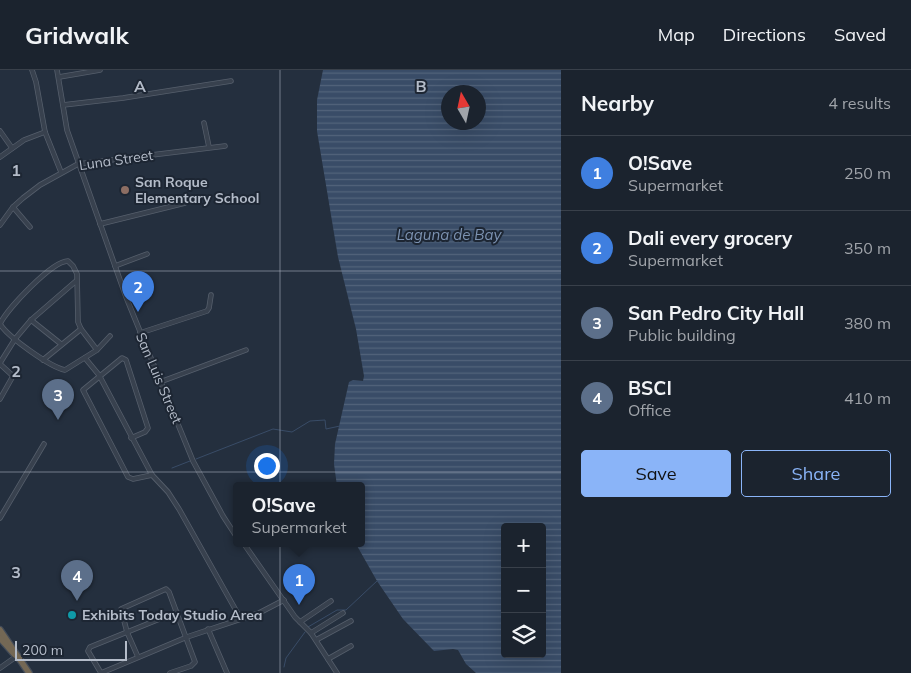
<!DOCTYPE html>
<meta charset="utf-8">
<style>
body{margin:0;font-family:Mulish,sans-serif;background:#282f3a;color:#f1f3f6}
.controls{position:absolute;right:15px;bottom:15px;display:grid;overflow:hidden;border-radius:5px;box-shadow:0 5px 20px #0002}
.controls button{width:45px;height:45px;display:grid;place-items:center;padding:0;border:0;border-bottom:1px solid #39404a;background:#1b232e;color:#f1f3f6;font:25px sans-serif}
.compass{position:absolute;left:441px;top:15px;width:45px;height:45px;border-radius:50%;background:#1b232e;box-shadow:0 5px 20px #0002;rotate:351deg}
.scale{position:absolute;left:15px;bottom:12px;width:112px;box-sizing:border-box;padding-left:5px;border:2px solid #b4bcc9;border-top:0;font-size:14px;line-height:18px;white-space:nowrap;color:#b4bcc9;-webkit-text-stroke:4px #1d2633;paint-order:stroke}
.you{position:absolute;left:266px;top:395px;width:18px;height:18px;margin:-12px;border:4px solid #fff;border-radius:50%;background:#1a73e8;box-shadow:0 0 0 8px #1a73e833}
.badge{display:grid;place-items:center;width:32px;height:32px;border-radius:50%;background:#8ab4f8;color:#fff;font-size:16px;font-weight:700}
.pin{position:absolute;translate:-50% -41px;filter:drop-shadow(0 1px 2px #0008)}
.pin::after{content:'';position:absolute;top:26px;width:18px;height:15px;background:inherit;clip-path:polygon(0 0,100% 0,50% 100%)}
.popup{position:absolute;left:233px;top:412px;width:132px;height:65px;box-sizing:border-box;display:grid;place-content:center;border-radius:5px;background:#1b232e;filter:drop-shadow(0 1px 4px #0005);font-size:16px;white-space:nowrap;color:#a0a4aa}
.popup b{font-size:19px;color:#f1f3f6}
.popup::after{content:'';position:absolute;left:50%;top:100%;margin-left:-10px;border:10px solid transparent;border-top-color:#1b232e}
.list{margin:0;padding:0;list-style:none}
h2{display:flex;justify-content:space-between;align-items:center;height:65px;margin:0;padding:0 20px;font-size:21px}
h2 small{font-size:16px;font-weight:400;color:#a0a4aa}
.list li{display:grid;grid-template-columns:32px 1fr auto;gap:15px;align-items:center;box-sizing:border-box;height:75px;padding:0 20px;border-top:1px solid #39404a}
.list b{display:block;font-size:19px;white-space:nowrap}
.list p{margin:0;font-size:16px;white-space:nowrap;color:#a0a4aa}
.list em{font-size:16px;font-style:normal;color:#a0a4aa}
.actions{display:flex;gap:10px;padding:15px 20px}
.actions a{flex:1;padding:11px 0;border:1px solid #8ab4f8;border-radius:5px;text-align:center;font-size:18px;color:#8ab4f8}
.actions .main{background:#8ab4f8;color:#111}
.icon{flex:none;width:28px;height:28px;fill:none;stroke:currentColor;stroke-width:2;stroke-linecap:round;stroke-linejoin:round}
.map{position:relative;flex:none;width:561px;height:603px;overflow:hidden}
header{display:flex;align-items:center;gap:30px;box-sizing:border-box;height:70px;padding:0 25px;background:#1b232e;border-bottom:1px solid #39404a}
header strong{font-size:24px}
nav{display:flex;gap:28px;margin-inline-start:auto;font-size:18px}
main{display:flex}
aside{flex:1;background:#1b232e}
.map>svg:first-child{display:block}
</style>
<header>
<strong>Gridwalk</strong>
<nav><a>Map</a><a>Directions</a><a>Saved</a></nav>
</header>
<main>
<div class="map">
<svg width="561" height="603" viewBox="0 0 561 603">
<defs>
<pattern id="water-rules" width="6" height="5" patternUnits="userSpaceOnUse" patternTransform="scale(1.25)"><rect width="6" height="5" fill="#394c67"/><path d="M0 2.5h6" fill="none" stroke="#53647b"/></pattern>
</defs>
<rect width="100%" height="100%" fill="#242f3e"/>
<path fill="url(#water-rules)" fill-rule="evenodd" d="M323,0H561V603H476L466,594L458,580L453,579L434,581L403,549L377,511L356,474H362V416H337L334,394L335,374L349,312L353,310L363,311L364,306L356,259L338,187L317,61V30ZM448,22H478V52H448ZM505,457H542V584H505Z"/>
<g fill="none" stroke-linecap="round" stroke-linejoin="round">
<g stroke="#394c67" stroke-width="1">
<polyline points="196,389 273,359 292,362 310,351 325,350 326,359 340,356"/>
<polyline points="172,398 190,391"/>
<polyline points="308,557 337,540 346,540 377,511"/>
<polyline points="284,597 286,588 305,562"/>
</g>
<defs>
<g id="minor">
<polyline points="32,0 36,12 45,62 61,102"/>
<polyline points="57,0 67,60 126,227 193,391 223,446 236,466"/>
<polyline points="59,7 100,0"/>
<polyline points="63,35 123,28 231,11"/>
<polyline points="204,53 209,77"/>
<polyline points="0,61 12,78"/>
<polyline points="0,87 24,70 45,62"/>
<polyline points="13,137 30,157"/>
<polyline points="100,154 185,133"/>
<polyline points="0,155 13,137 23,128 40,115 78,94 225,76"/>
<polyline points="115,196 147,184"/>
<polyline points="31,250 61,274"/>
<polyline points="140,263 207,241 209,238 211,225"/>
<path d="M97,280L81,259L78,252L77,204L73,196L68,191C52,191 7,239 0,254C8,267 50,297 65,300L97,280L110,266"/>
<polyline points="85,288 99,305 152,405 168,422 179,439 238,544 238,549"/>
<polyline points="43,290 81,259"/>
<polyline points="0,293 15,269 31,250 76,211"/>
<polyline points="0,294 13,306 0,329"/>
<polyline points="160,312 246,280"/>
<polyline points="131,368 145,362 148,358 126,290 122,288 83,320 128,407 133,409 152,405"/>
<polyline points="0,448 44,374"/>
<polyline points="244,474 295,547 311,563 337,603"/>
<polyline points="300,552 331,531"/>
<polyline points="208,559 227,603"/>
<polyline points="311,563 343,543"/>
<polyline points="316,570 351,551"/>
<polyline points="138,587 127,562 121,539 166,519 169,522 195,592 191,596 170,603"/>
<polyline points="328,589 351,576"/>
<polyline points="0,598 17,586"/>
<polyline points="101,603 187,567 259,543 284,530"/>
<polyline points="101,603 88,581 90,577 177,542"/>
</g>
<g id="highway">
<polyline points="0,560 29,603"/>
<polyline points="0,568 15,585"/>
</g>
</defs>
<use href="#minor" stroke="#565f6c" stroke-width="5.5"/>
<use href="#highway" stroke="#434c59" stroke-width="8"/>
<use href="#minor" stroke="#38414e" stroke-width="4"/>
<use href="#highway" stroke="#746855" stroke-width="5.5"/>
</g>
<path fill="none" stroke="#b4bcc9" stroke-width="1" stroke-opacity="0.55" d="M280,0V603M0,201H561M0,402H561"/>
<circle fill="#8d6e63" stroke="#1d2633" stroke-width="2" cx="125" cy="120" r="5"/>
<circle fill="#0f9aa8" stroke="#1d2633" stroke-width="2" cx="72" cy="545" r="5"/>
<g text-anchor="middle" stroke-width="4" stroke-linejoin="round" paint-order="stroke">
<g font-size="14" fill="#b4bcc9" stroke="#1d2633">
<text transform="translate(116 90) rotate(-8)" y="5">Luna Street</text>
<text transform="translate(159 308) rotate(67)" y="5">San Luis Street</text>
</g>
<g font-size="14" font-weight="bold" fill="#b4bcc9" stroke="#1d2633" text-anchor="start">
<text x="135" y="117">San Roque<tspan x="135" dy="16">Elementary School</tspan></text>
<text x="82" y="550">Exhibits Today Studio Area</text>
</g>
<g font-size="15" font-style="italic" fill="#7c92b1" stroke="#1d2633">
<text x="449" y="170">Laguna de Bay</text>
</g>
</g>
<g font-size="16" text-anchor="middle" font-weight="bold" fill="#b4bcc9" stroke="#1d2633" stroke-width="4" stroke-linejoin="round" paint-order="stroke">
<text x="140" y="22">A</text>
<text x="421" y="22">B</text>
<text x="16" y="106">1</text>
<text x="16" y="307">2</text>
<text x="16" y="508">3</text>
</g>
</svg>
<div class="controls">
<button>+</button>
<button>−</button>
<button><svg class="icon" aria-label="layers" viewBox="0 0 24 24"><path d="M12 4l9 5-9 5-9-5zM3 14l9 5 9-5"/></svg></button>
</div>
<svg class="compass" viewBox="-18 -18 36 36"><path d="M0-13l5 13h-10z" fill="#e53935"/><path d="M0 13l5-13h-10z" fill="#a0a4aa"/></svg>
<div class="scale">200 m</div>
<div class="you"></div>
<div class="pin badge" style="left:299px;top:535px;background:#3f7fe0">1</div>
<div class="popup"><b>O!Save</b>Supermarket</div>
<div class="pin badge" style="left:138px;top:242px;background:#3f7fe0">2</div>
<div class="pin badge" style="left:58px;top:350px;background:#5c6f8a">3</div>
<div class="pin badge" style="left:77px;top:531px;background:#5c6f8a">4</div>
</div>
<aside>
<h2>Nearby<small>4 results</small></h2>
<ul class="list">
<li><span class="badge" style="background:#3f7fe0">1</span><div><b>O!Save</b><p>Supermarket</p></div><em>250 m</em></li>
<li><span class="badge" style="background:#3f7fe0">2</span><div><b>Dali every grocery</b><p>Supermarket</p></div><em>350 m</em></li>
<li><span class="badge" style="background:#5c6f8a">3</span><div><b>San Pedro City Hall</b><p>Public building</p></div><em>380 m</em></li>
<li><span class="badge" style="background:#5c6f8a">4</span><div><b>BSCI</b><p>Office</p></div><em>410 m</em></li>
</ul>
<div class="actions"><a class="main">Save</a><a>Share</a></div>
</aside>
</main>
